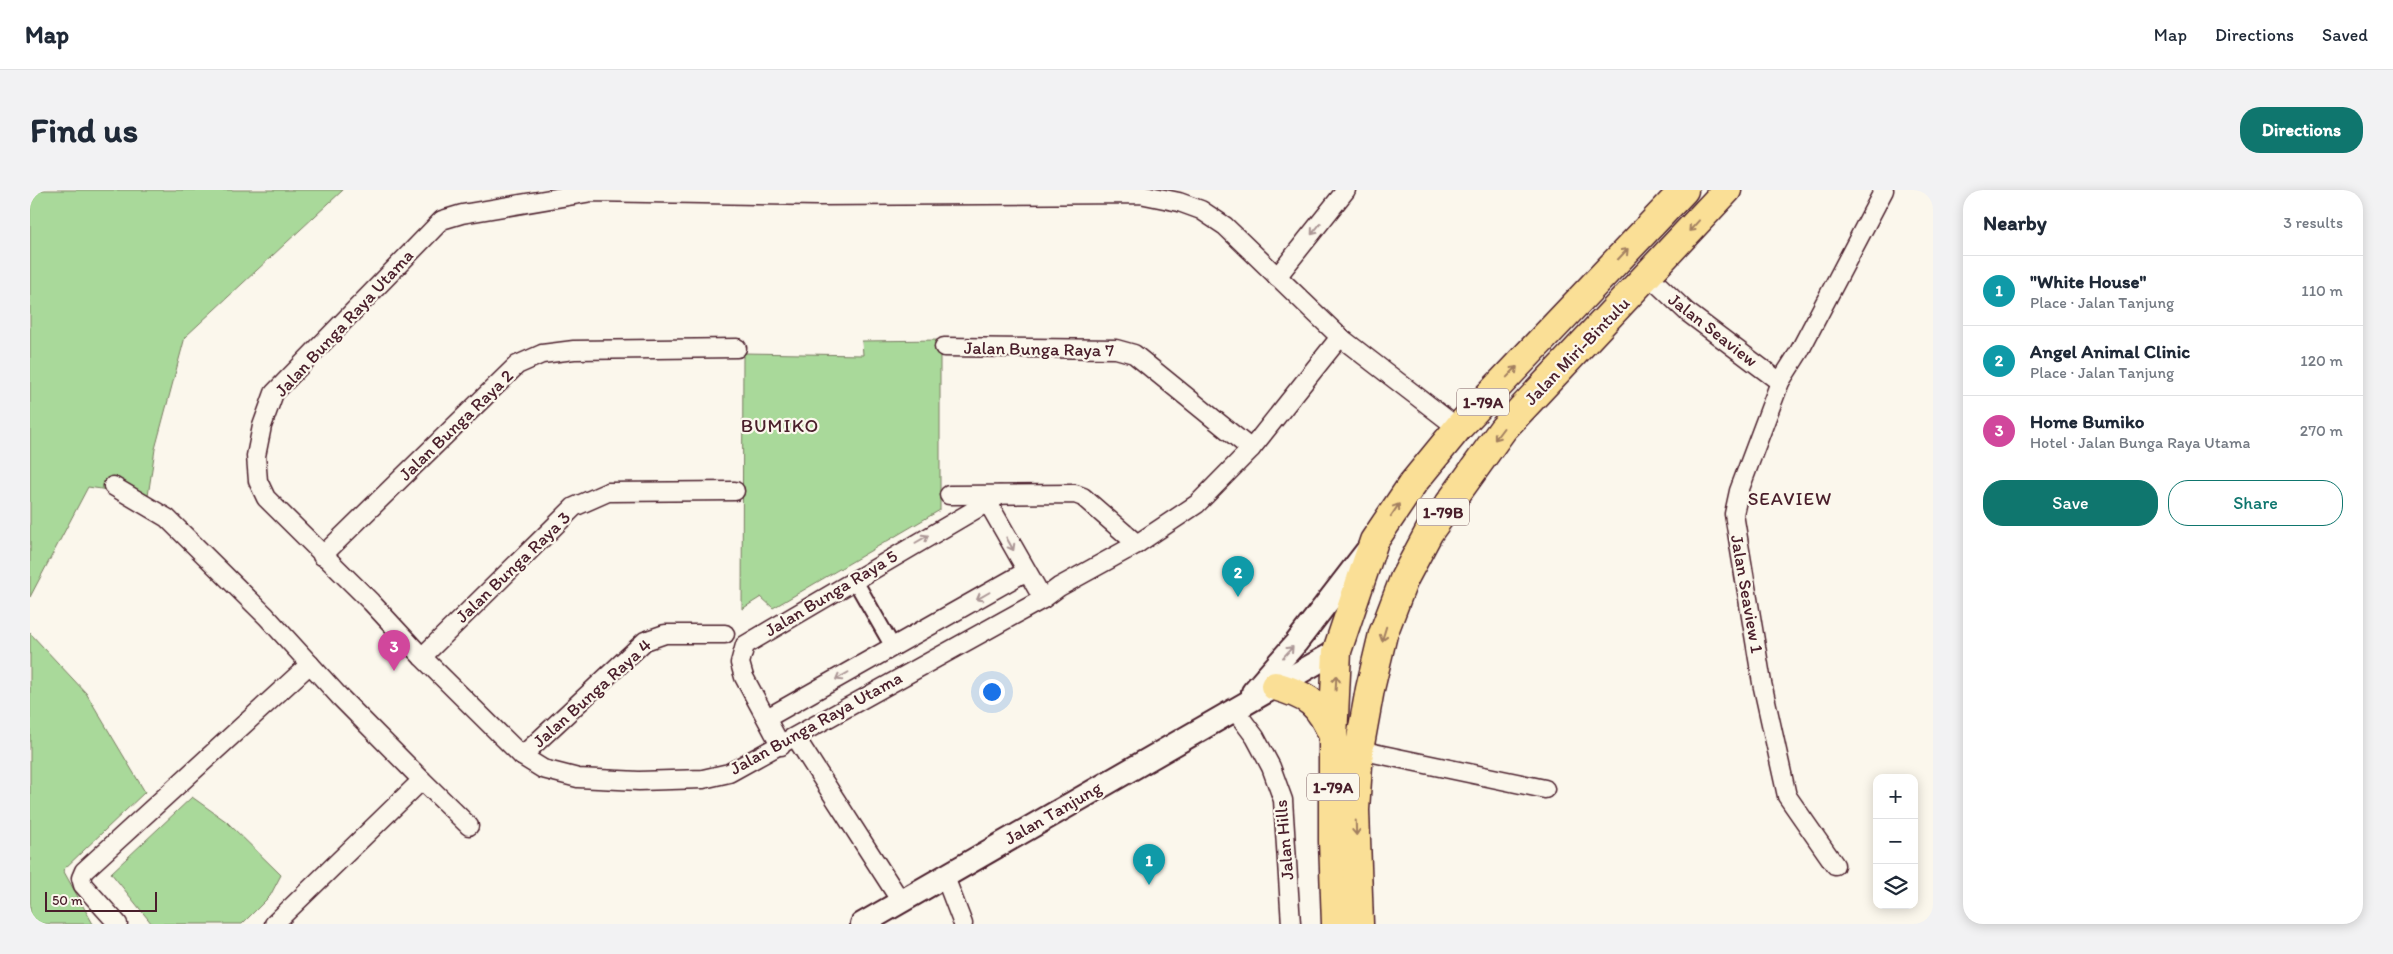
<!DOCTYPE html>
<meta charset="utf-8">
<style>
body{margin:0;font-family:Itim,sans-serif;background:#f2f2f3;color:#1f2937}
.controls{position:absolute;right:15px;bottom:15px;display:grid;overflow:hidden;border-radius:10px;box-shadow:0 2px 12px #0003}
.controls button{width:45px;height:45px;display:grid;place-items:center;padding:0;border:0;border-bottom:1px solid #e0e1e3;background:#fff;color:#1f2937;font:25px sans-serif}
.scale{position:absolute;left:15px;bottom:12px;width:112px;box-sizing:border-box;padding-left:5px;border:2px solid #4a1f2b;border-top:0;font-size:14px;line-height:18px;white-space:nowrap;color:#4a1f2b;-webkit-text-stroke:4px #fbf7ec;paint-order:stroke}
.you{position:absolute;left:961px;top:501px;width:18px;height:18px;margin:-12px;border:4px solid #fff;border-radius:50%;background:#1a73e8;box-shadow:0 0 0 8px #1a73e833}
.badge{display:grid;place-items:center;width:32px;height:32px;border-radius:50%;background:#0f766e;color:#fff;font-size:16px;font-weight:700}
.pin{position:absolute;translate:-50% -41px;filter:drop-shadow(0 1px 2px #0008)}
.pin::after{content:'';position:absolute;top:26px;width:18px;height:15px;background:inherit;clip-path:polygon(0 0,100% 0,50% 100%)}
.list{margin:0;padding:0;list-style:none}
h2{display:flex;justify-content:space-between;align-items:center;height:65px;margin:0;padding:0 20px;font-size:21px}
h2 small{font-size:16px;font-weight:400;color:#747a83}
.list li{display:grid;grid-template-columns:32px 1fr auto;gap:15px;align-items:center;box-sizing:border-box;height:70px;padding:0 20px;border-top:1px solid #e0e1e3}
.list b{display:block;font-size:19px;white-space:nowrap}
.list p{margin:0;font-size:16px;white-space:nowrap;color:#747a83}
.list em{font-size:16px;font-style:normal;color:#747a83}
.actions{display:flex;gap:10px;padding:15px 20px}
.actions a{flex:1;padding:11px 0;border:1px solid #0f766e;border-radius:20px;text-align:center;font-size:18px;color:#0f766e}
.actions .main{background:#0f766e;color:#fff}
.icon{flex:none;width:28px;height:28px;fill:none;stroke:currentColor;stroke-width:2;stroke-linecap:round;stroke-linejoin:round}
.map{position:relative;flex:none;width:1903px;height:734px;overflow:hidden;border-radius:20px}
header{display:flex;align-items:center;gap:30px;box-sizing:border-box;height:70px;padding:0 25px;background:#fff;border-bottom:1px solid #e0e1e3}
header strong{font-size:24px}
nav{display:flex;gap:28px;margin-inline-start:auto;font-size:18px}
.intro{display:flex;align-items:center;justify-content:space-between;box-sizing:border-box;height:120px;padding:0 30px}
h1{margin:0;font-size:35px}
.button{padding:12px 22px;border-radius:20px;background:#0f766e;color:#fff;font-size:18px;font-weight:700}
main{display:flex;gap:30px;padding:0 30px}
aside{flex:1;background:#fff;border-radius:20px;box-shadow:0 2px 12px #0003}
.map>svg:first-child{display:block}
</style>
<header>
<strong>Map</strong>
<nav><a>Map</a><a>Directions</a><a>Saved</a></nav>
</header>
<div class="intro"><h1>Find us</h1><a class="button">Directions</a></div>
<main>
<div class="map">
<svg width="1903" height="734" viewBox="0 0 1903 734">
<rect width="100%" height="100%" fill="#fbf7ec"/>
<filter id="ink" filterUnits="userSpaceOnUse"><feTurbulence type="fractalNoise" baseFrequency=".02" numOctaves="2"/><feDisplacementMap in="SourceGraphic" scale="10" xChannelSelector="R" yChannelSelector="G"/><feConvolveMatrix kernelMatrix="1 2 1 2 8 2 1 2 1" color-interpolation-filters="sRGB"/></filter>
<g filter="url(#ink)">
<g fill="#a9d99a" stroke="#7a7c62">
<polygon points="0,0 313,0 155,147 125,259 118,306 58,297 0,407"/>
<polygon points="910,150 910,320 743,418 731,407 712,419 713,163 833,165 832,151"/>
<polygon points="0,443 56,503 115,602 33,680 63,734 0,734"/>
<polygon points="162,607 197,632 251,685 240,706 212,734 122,734 81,683"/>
</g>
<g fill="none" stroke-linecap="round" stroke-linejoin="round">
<defs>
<polyline id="pedestrian" points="824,389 863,457"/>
<g id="minor">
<polyline points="1619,86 1657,122 1750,192"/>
<polyline points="1247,87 1316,0"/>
<polyline points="1310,147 1221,259 1167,314 1107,354 1029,397 1013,409 699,583 673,589 609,591 548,588 513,579 492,566 392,467 341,412 236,308 228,291 226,266 232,236 244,203 412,30 432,24 562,2 788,6 1110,4 1149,12 1171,20 1195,36 1310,147 1428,238"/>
<polyline points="914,157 1086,159 1104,164 1221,259"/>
<polyline points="83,296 137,328 236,426 309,506 392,590 244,734"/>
<polyline points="919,305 1045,304 1053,307 1107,354"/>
<polyline points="957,311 1013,409"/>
<polyline points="292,366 487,175 512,164 544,160 707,158"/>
<polyline points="392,467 544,317 578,302 705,301"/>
<polyline points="1204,519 1225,547 1241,577 1253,610 1261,734"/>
<polyline points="737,528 995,382"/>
<polyline points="766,548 870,710"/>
<polyline points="751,556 714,487 710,473 715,455 970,305"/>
<polyline points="1329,560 1515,599"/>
<polyline points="492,566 615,451 635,444 695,444"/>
<polyline points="392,590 439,636"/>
<polyline points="1805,675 1757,606 1732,493 1704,324 1709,301 1750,192 1769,162 1854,0"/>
<polyline points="915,687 933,734"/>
<polyline points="88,734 53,695 51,688 54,681 280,474"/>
</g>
<g id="tertiary">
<polyline points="1223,502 1266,453 1336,362"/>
<polyline points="832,734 1307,461"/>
</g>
<g id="trunk">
<path d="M1245,496C1279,506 1289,513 1303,546"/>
<polyline points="1306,734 1303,651 1303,548 1307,461 1344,351 1383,293 1428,238 1654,0"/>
<polyline points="1329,734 1325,620 1329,560 1340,499 1353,444 1374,389 1399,342 1473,239 1697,0"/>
</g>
</defs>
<use href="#pedestrian" stroke="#4a1f2b" stroke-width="18"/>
<use href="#minor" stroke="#4a1f2b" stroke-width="21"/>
<use href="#tertiary" stroke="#4a1f2b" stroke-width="26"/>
<use href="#trunk" stroke="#4a1f2b" stroke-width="31"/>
<use href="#pedestrian" stroke="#fbf7ec" stroke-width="14"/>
<use href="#minor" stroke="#fbf7ec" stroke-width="18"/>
<use href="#tertiary" stroke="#fbf7ec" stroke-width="22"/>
<use href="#trunk" stroke="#fadf96" stroke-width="28"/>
</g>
<defs><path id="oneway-shaft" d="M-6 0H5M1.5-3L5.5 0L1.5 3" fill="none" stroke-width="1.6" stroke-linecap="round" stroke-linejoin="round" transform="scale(1.25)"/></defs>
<g stroke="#a27f60">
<use href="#oneway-shaft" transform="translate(1664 36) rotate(132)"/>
<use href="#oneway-shaft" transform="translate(1593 64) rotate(-47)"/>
<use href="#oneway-shaft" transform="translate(1482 182) rotate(-46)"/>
<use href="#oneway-shaft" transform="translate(1469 244) rotate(127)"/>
<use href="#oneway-shaft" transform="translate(1365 320) rotate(-56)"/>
<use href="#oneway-shaft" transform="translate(1354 444) rotate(107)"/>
<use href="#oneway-shaft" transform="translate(1306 493) rotate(-87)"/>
<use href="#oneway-shaft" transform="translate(1326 638) rotate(88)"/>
</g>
<g stroke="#ab9695">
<use href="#oneway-shaft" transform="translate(1286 39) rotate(129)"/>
<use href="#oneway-shaft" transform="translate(892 349) rotate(-30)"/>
<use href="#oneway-shaft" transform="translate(980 354) rotate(61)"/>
<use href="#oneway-shaft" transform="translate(953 406) rotate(150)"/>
<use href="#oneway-shaft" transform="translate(1258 462) rotate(-48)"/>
<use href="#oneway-shaft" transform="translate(812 486) rotate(150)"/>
</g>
</g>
<g text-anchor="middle" stroke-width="4.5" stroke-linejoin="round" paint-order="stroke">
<g fill="#fbf7ec" stroke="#7f6065" stroke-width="1">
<rect x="1427" y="198.5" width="52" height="27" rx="4"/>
<rect x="1387" y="308.5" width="52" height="27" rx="4"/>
<rect x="1277" y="583.5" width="52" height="27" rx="4"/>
</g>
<g font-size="16" font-weight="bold" fill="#4a1f2b">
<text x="1453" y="218">1-79A</text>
<text x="1413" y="328">1-79B</text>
<text x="1303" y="603">1-79A</text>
</g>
<g font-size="18" fill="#4a1f2b" stroke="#fbf7ec">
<text transform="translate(314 133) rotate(-47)" y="6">Jalan Bunga Raya Utama</text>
<text transform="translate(1683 140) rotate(38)" y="6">Jalan Seaview</text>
<text transform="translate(1009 159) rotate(1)" y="6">Jalan Bunga Raya 7</text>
<text transform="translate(1547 161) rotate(-46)" y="6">Jalan Miri-Bintulu</text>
<text transform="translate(426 235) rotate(-44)" y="6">Jalan Bunga Raya 2</text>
<text transform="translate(483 377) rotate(-44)" y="6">Jalan Bunga Raya 3</text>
<text transform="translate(801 403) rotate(-31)" y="6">Jalan Bunga Raya 5</text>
<text transform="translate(1717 404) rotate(80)" y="6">Jalan Seaview 1</text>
<text transform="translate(562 503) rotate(-42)" y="6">Jalan Bunga Raya 4</text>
<text transform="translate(786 533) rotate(-29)" y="6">Jalan Bunga Raya Utama</text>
<text transform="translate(1023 623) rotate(-30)" y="6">Jalan Tanjung</text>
<text transform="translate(1254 650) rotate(-95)" y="6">Jalan Hills</text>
</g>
<g font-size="19" letter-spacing="1" fill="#4a1f2b" stroke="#fbf7ec">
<text x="750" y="242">BUMIKO</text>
<text x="1760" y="315">SEAVIEW</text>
</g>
</g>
</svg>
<div class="controls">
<button>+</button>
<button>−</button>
<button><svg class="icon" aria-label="layers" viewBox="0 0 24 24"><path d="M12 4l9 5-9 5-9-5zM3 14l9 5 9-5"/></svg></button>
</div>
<div class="scale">50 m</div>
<div class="you"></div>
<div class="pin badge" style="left:1119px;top:695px;background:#0f9aa8">1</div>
<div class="pin badge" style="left:1208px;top:407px;background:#0f9aa8">2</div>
<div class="pin badge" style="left:364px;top:481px;background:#d1479c">3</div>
</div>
<aside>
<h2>Nearby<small>3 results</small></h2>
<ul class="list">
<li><span class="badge" style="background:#0f9aa8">1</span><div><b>&quot;White House&quot;</b><p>Place · Jalan Tanjung</p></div><em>110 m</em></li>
<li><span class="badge" style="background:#0f9aa8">2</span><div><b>Angel Animal Clinic</b><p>Place · Jalan Tanjung</p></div><em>120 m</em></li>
<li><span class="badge" style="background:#d1479c">3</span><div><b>Home Bumiko</b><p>Hotel · Jalan Bunga Raya Utama</p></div><em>270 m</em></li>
</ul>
<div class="actions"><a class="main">Save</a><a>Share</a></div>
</aside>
</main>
